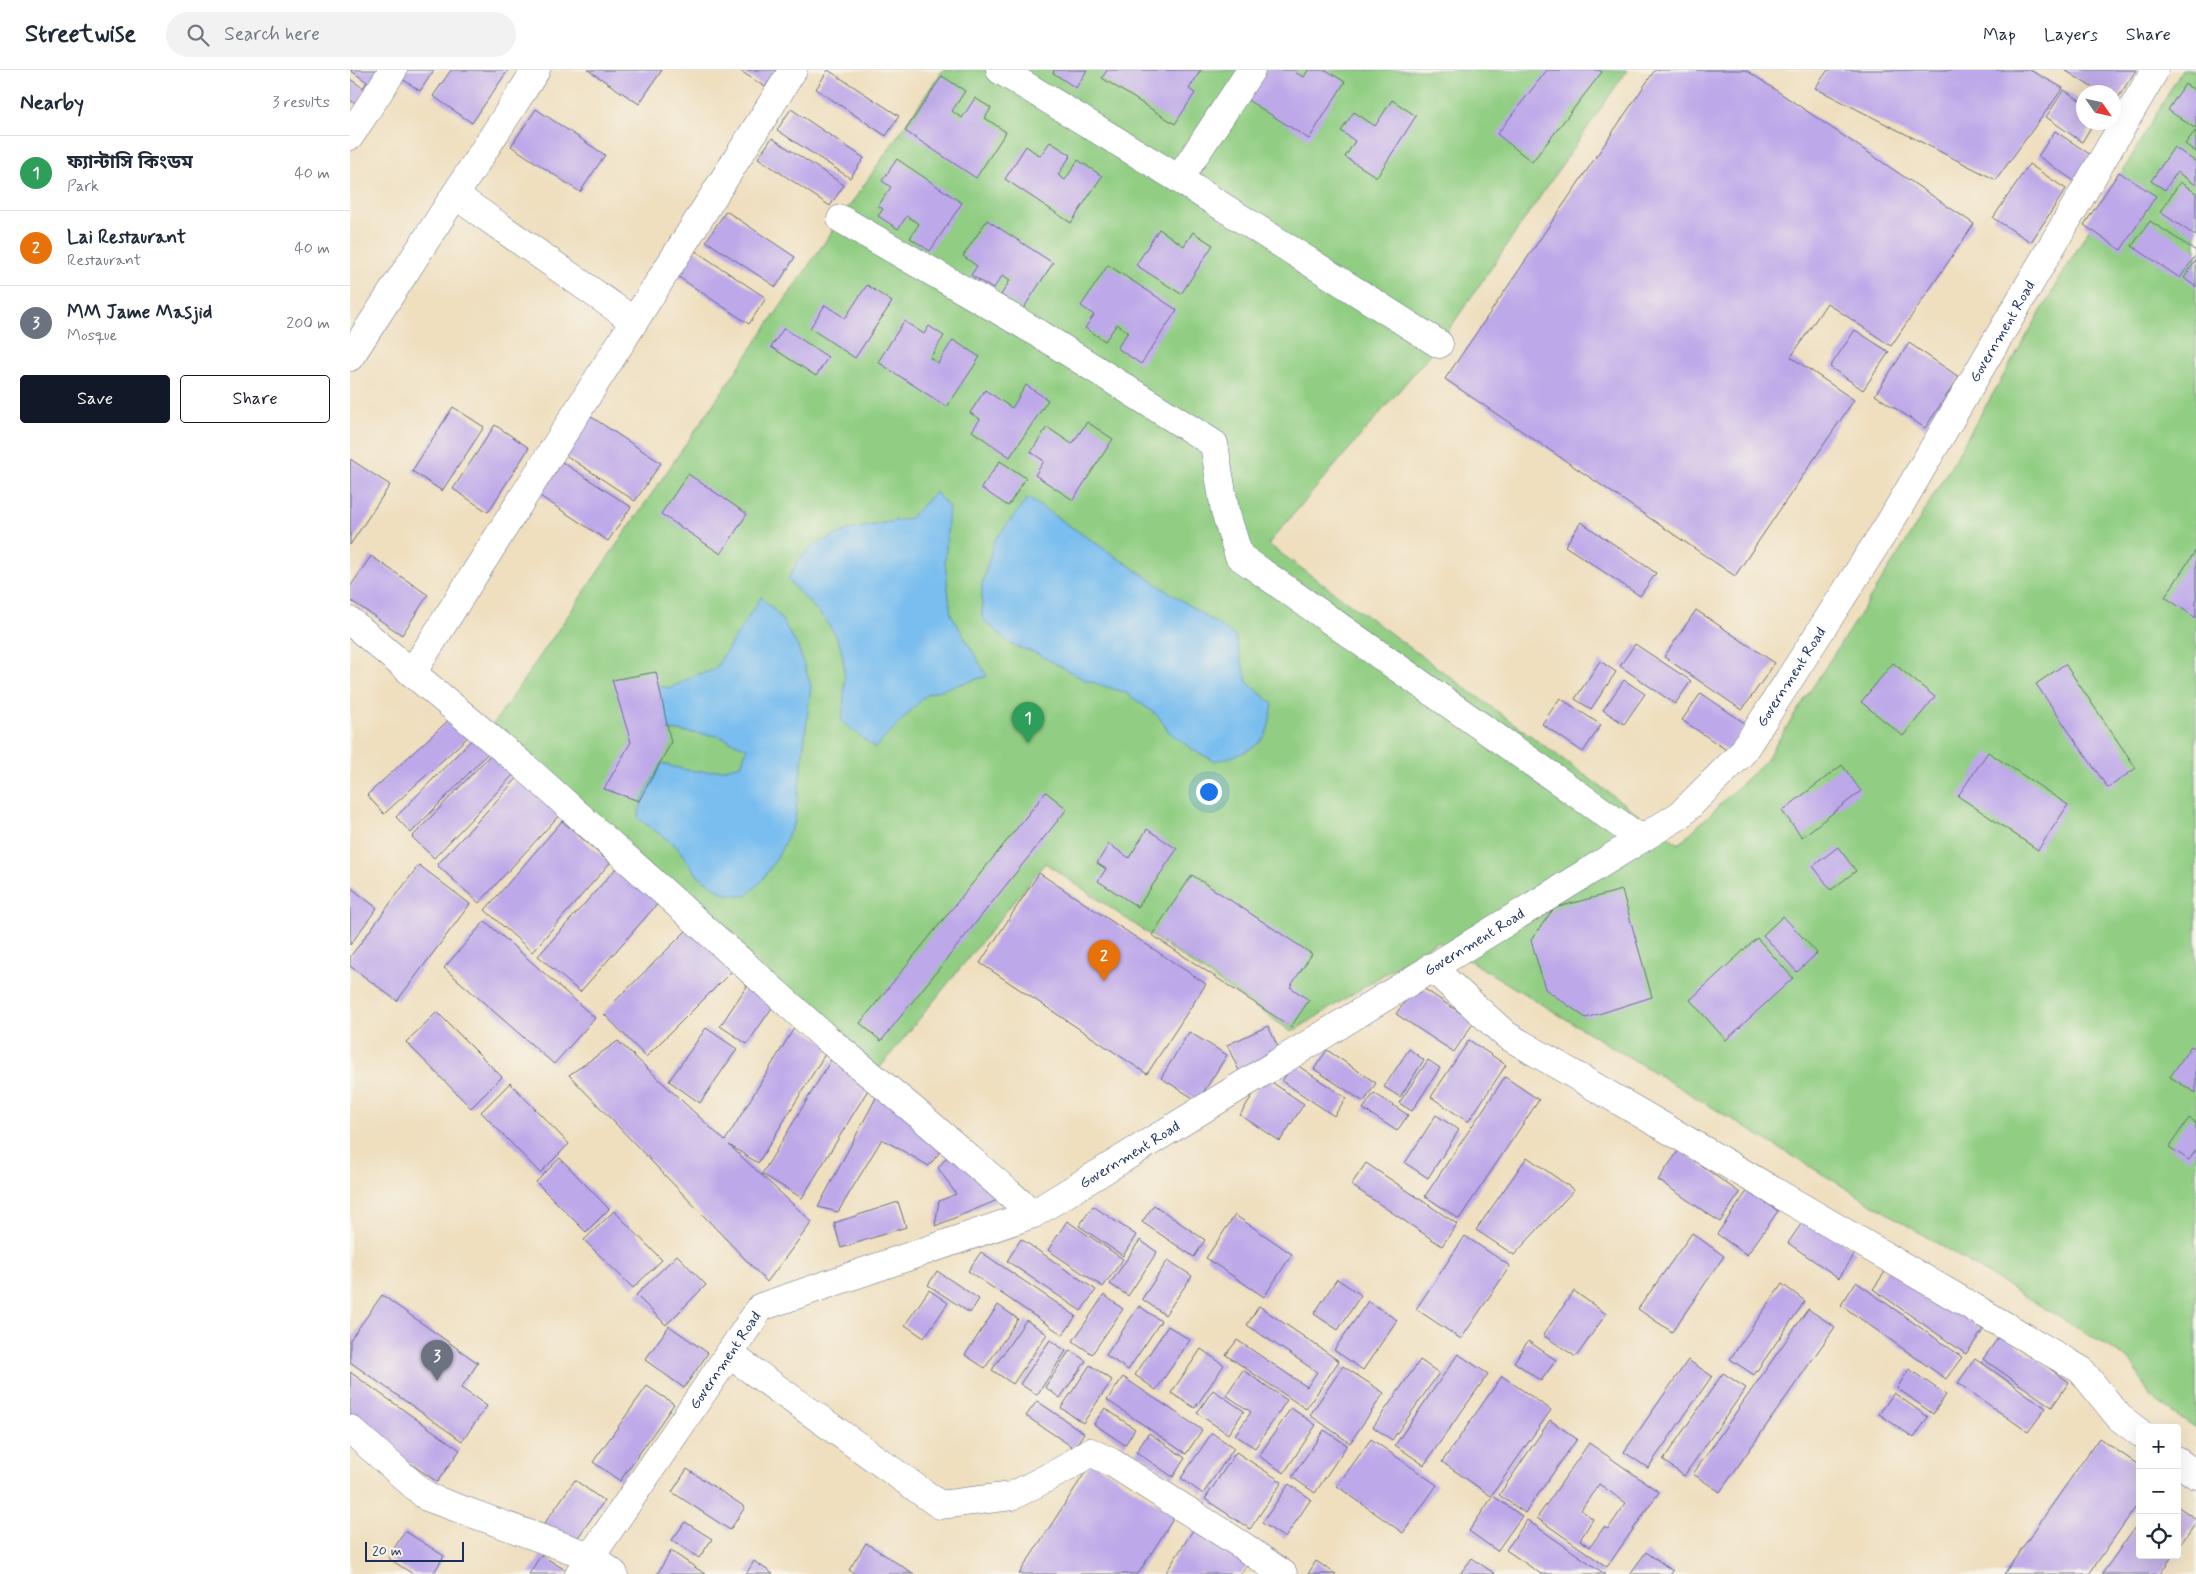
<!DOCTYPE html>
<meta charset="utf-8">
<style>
body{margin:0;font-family:Mynerve,"Noto Sans Bengali",sans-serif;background:#f2f2f3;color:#1f2937}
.controls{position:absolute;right:15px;bottom:15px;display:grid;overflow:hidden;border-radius:5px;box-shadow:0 5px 20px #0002}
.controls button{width:45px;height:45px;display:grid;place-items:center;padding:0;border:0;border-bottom:1px solid #e0e1e3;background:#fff;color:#1f2937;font:25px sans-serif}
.compass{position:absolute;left:1726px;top:15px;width:45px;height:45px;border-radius:50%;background:#fff;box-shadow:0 5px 20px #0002;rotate:124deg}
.scale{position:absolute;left:15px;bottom:12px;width:99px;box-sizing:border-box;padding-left:5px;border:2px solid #1b2f5e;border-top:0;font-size:14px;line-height:18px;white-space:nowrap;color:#1b2f5e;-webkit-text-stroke:4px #f7f3e8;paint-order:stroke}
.you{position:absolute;left:858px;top:721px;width:18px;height:18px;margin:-12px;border:4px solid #fff;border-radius:50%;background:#1a73e8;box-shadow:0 0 0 8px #1a73e833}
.badge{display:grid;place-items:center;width:32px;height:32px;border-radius:50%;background:#111827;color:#fff;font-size:16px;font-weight:700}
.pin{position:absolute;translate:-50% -41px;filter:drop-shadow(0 1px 2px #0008)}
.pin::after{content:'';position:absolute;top:26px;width:18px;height:15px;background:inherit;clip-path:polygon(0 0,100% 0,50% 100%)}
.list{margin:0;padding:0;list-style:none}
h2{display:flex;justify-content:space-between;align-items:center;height:65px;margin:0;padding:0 20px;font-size:21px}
h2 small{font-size:16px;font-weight:400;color:#747a83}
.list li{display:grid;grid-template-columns:32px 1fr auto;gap:15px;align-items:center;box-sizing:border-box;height:75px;padding:0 20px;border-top:1px solid #e0e1e3}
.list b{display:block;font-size:19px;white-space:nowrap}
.list p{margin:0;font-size:16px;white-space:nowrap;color:#747a83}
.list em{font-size:16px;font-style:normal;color:#747a83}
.actions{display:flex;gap:10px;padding:15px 20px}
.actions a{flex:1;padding:11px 0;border:1px solid #111827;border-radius:5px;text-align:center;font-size:18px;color:#111827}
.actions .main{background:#111827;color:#fff}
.icon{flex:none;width:28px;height:28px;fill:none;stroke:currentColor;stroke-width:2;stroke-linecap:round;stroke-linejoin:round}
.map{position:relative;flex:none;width:1846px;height:1504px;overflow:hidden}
header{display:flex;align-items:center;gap:30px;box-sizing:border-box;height:70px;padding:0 25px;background:#fff;border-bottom:1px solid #e0e1e3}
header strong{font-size:24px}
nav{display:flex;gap:28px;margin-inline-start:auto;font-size:18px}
.search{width:350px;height:45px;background:#f2f2f3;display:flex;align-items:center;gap:12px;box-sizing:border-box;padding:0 18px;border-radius:28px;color:#747a83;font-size:19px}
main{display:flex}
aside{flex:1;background:#fff}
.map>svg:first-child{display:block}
</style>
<header>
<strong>Streetwise</strong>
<div class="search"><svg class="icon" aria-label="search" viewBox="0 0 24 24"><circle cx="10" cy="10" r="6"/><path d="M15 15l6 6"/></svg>Search here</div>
<nav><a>Map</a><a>Layers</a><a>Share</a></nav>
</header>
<main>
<aside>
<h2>Nearby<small>3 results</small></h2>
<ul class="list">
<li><span class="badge" style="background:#2e9e5b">1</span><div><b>ফ্যান্টাসি কিংডম</b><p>Park</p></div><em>40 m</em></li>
<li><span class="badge" style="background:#e8710a">2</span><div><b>Lai Restaurant</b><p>Restaurant</p></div><em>40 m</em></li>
<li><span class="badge" style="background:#6b7280">3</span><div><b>MM Jame Masjid</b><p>Mosque</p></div><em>200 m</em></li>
</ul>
<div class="actions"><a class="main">Save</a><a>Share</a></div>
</aside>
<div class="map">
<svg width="1846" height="1504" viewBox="0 0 1846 1504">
<rect width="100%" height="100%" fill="#f7f3e8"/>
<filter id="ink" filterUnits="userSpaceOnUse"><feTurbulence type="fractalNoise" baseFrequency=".02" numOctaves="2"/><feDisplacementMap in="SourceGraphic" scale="10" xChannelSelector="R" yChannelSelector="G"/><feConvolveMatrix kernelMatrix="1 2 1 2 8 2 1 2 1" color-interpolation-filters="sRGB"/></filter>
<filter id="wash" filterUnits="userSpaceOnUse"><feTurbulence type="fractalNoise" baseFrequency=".0096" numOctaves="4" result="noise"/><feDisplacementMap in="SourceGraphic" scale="20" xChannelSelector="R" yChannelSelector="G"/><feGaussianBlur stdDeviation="1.12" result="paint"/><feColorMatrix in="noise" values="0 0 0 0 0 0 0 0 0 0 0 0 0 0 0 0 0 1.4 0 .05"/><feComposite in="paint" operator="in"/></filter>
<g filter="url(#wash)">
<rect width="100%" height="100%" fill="#efdfbf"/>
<polygon fill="#91ce83" stroke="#567e70" points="593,0 1277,0 1089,274 918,474 1329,774 1415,691 1558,469 1832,0 1846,0 1846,1358 1801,1327 1780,1290 1087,871 942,962 695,793 528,1000 142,656"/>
<g fill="#79beef" stroke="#4a76a6">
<path d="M585,422L599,437L595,492L601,544L637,606L577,624L525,678L492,652C494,630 497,600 491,578C483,553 455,529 438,510L448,490L464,475L498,460L560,448Z"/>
<path d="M678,428L885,566L897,612L923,634C921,642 920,653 917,661C910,680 883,687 865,691L843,680L819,662L808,646L776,623L735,610L688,584L662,575L632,549V515L644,471Z"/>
<path d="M411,527L429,545L448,577L461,616L445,751L427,788L412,810L397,826L375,824L347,805L327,777L288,748L292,731L312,693C340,704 362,703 391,695L397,678L368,666L311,659L304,615L320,618L346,605L364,600Z"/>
</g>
<g id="blocks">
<g fill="#bda8e9" fill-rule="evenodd">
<polygon points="0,0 38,0 12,38 0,30 0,9 13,18 17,12"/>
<polygon points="48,0 84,0 70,21 45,4"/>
<polygon points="101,0 158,0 122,53 83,26"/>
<polygon points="238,0 312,0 289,34"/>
<polygon points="389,0 427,0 415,17"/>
<polygon points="478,0 549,46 536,66 466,19"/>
<polygon points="704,0 737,0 726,18 703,3"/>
<polygon points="757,0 851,0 839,19 845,23 825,54 752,8"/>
<polygon points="910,0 947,0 946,3 954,7 958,0 976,0 995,12 959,69 893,27"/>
<polygon points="1197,0 1249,0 1252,2 1182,92 1147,64"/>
<polygon points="1305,0 1396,0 1624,154 1541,276 1477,233 1441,287 1504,330 1385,506 1095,309"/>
<polygon points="1478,0 1680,0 1713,18 1646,110 1465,18"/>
<polygon points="1715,0 1786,0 1764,34 1764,22 1749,22"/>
<polygon points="592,6 615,21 602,41 612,48 625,28 641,38 635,48 656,62 626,108 555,61"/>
<polygon points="1835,14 1846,21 1846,59 1818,40"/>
<polygon points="1714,20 1734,33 1734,52 1744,52 1732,72 1696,47"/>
<polygon points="1042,30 1066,46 1027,107 995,87 1005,71 991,61 1004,42 1025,56"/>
<polygon points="186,39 255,85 230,122 161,76"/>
<polygon points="441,39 514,88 500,108 427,60"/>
<polygon points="1705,61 1741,85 1724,111 1688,86"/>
<polygon points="1845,61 1846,62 1846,82 1835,74"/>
<polygon points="422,68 494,115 480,136 408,88"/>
<polygon points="700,72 721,85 708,105 715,110 728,90 752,106 721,153 655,109 676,76 690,86"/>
<polygon points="1824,77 1846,92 1846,115 1827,102 1815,120 1801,111"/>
<polygon points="547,89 612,133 580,181 560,168 569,154 557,146 548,159 528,146 533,139 528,136 541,117 532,111"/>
<polygon points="1679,94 1716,119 1681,172 1643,148"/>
<polygon points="1769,102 1806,126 1771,180 1734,155"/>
<polygon points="1830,112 1846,123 1846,166 1810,142"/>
<polygon points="376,141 445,187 426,217 356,171"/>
<polygon points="637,150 703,193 673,239 651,225 660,210 653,205 643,219 621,205 627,196 613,186"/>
<polygon points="1800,151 1846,181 1846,185 1830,208 1782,176"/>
<polygon points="809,159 834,176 843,162 863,175 831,224 786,195"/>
<polygon points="344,180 416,228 399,254 327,206"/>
<polygon points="1846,190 1846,217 1834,208"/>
<polygon points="758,195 827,240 791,294 767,278 778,262 767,254 755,271 735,258 744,245 731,236"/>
<polygon points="517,215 542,232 505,288 460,258 475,235 495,248"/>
<polygon points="554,251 574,264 579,256 594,266 580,288 588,293 603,270 630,287 597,337 528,292"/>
<polygon points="434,258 478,287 466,306 421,277"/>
<polygon points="1505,260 1539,282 1513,320 1480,297"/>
<polygon points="1559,273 1609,307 1575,358 1525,325"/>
<polygon points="676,315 698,330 660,387 622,361 630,349 620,343 635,320 662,338"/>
<polygon points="103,337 134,357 92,421 62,401"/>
<polygon points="237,344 311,393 285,431 211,382"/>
<polygon points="737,352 763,369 723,430 685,405 694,391 681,382 697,357 722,374"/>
<polygon points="145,355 179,378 138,442 103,419"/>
<polygon points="0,389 40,415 0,475"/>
<polygon points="650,391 676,408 658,436 631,418"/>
<polygon points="212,392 281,437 258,471 190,426"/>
<polygon points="338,404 397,444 371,484 311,444"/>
<polygon points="1231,452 1306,503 1290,526 1215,476"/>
<polygon points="1846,480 1846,548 1815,527"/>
<polygon points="21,486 78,525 52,565 0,530 0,517"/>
<polygon points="1346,540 1425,593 1392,640 1314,587"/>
<polygon points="1285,574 1341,611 1325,634 1270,596"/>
<polygon points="1250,591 1266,602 1241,639 1225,629"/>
<polygon points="1543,593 1585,627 1553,666 1511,632"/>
<polygon points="1715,594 1786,698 1758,718 1686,614"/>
<polygon points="306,602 321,673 289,731 254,719 281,672 262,610"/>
<polygon points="1274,610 1295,624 1274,654 1253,640"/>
<polygon points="1351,623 1396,654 1378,681 1332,650"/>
<polygon points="1210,628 1251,655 1233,682 1192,654"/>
<polygon points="101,648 118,667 34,744 17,725"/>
<polygon points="128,663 143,678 61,763 46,747"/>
<polygon points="143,682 165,703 84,788 62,767"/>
<polygon points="1638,682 1718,735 1688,780 1608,726"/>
<polygon points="1492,695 1511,721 1452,767 1432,741"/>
<polygon points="173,702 214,740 129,833 87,795"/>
<polygon points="696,722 717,739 531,971 510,953"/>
<polygon points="212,751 260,793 182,882 135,840"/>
<polygon points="797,759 827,779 788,837 748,811 756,799 747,793 759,774 779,788"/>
<polygon points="1488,777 1506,801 1481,820 1463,796"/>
<polygon points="69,795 120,834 47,931 0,896 0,887"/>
<polygon points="269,795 310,831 230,922 188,886"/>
<polygon points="689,803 856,914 797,1004 630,893"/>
<polygon points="842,805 962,884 940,917 959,930 941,957 802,865"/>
<polygon points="0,817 27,838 0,875"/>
<polygon points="1272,820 1302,927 1236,948 1195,919 1181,870 1204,838"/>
<polygon points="1433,846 1467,883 1447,902 1413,865"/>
<polygon points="135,851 245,948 204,994 94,898"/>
<polygon points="339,858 382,901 296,987 253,943"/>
<polygon points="1407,868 1443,908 1376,970 1340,930"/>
<polygon points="399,913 426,932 397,974 370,956"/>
<polygon points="1067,914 1124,952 1104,982 1046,944"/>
<polygon points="87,942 152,1007 121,1038 56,972"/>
<polygon points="446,955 480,976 408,1093 379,1075 462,1152 417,1212 219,1005 268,971 375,1071"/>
<polygon points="918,956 931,983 890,1003 877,975"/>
<polygon points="356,958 387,979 350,1033 319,1011"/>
<polygon points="839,962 877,985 848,1031 811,1008"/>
<polygon points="1119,970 1156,995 1118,1052 1081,1027"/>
<polygon points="1841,976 1846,979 1846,1023 1820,1007"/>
<polygon points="1059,979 1074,990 1050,1027 1034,1017"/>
<polygon points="977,980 1026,1013 1014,1032 964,999"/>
<polygon points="481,990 521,1015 452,1128 412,1104"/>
<polygon points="1078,990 1090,998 1062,1041 1049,1033"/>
<polygon points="944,993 996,1028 984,1046 932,1011"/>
<polygon points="914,1007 954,1034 930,1071 890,1045"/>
<polygon points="1155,1007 1189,1030 1109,1149 1075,1126"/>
<polygon points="160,1013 219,1074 190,1103 131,1042"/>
<polygon points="1024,1023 1058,1045 1047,1061 1013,1039"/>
<polygon points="528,1024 595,1075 579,1096 532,1069 488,1142 468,1137"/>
<polygon points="1086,1045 1109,1060 1078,1108 1055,1093"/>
<polygon points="1839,1048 1846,1053 1846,1080 1839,1090 1819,1077"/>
<polygon points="1329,1080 1390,1123 1370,1152 1308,1110"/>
<polygon points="601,1082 655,1127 585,1156 589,1131 606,1124 588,1098"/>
<polygon points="1177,1087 1224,1120 1164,1185 1126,1160"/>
<polygon points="210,1088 259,1139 236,1162 186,1112"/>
<polygon points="1016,1093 1107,1154 1092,1176 1001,1115"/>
<polygon points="1398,1120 1428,1141 1397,1185 1367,1164"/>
<polygon points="548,1132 556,1157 491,1178 484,1153"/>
<polygon points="804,1135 855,1170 844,1187 792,1152"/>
<polygon points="743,1136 786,1165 773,1186 729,1156"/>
<polygon points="264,1141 312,1190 283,1218 234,1170"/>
<polygon points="885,1145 942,1184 914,1227 856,1188"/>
<polygon points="1456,1147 1506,1182 1489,1208 1438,1173"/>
<polygon points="717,1151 773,1189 753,1217 698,1180"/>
<polygon points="1342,1163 1374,1186 1322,1262 1288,1239"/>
<polygon points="1115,1166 1160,1196 1111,1269 1066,1239"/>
<polygon points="671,1169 746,1220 731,1241 657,1191"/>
<polygon points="790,1170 807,1182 778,1226 760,1214"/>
<polygon points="631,1182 726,1246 713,1265 618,1201"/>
<polygon points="327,1185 356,1215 316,1255 286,1225"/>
<polygon points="818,1190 842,1206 815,1245 792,1229"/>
<polygon points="1540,1195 1633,1260 1616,1284 1523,1219"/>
<polygon points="587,1201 629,1229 620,1243 578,1215"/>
<polygon points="987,1209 1011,1225 988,1260 964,1244"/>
<polygon points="1506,1212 1612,1287 1596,1309 1491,1235"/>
<polygon points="1432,1214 1455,1231 1404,1305 1380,1289"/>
<polygon points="579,1220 598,1233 574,1268 555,1255"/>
<polygon points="1224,1221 1256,1244 1226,1287 1193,1265"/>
<polygon points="32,1225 128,1293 111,1318 137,1336 112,1371 0,1292 0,1270"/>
<polygon points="754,1225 773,1239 742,1284 723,1271"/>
<polygon points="1018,1231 1047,1250 1013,1300 984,1280"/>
<polygon points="648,1235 668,1249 635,1298 615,1285"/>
<polygon points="789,1236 811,1251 778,1300 756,1285"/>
<polygon points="909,1236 989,1291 956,1339 876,1285 887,1270 957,1317 967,1302 897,1255"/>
<polygon points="1458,1239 1485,1257 1370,1422 1343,1404"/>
<polygon points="676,1250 697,1264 663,1314 642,1300"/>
<polygon points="319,1256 358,1283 334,1318 295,1290"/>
<polygon points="818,1256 840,1270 806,1320 785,1305"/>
<polygon points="1651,1264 1719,1312 1702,1337 1633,1289"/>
<polygon points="700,1270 716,1281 687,1325 670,1314"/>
<polygon points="1178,1271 1206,1290 1191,1311 1164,1292"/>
<polygon points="851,1279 874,1295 845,1338 821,1323"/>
<polygon points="720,1280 736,1291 710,1328 695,1317"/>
<polygon points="1108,1284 1138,1304 1074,1395 1045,1375"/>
<polygon points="1625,1288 1696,1338 1678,1362 1608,1313"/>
<polygon points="1070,1290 1089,1303 1042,1370 1023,1357"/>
<polygon points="1338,1290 1362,1306 1298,1398 1274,1382"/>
<polygon points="740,1295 762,1310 733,1353 711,1338"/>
<polygon points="993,1296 1034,1323 1000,1373 960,1345"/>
<polygon points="1559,1299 1596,1325 1583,1344 1547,1318"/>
<polygon points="893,1300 937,1330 905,1378 885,1365 901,1342 876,1325"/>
<polygon points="0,1302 110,1380 87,1412 0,1351"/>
<polygon points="1373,1303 1396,1318 1334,1406 1313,1390"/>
<polygon points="1152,1306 1201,1340 1141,1426 1092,1392"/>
<polygon points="773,1307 852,1360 836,1384 757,1330"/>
<polygon points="297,1316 324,1334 270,1411 243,1392"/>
<polygon points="863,1320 894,1341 878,1364 847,1343"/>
<polygon points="1544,1323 1578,1347 1564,1368 1529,1344"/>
<polygon points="687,1331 734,1363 724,1378 676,1346"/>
<polygon points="755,1338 785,1359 775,1375 744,1354"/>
<polygon points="941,1338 966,1355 934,1403 909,1386"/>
<polygon points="1200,1350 1227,1369 1175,1443 1149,1425"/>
<polygon points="974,1360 997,1375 965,1423 942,1407"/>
<polygon points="799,1363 835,1388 823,1407 786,1382"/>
<polygon points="862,1363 884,1378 853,1424 831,1408"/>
<polygon points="1749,1368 1790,1396 1790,1431 1739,1504 1654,1504"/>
<polygon points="1021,1369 1087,1415 1053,1463 987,1416"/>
<path d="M1239,1373L1309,1422L1257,1497L1187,1448ZM1249,1414L1276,1433L1258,1459L1254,1457L1240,1477L1230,1470L1243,1449L1231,1440Z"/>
<polygon points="886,1382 932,1412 900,1459 855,1429"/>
<polygon points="742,1392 825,1446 788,1504 669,1504"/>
<polygon points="337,1399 395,1437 380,1460 322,1422"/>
<polygon points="225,1410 254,1431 216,1484 187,1464"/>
<polygon points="939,1414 961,1429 935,1468 912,1453"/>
<polygon points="1143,1426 1172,1446 1147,1481 1119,1461"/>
<polygon points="1827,1436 1846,1449 1846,1452 1827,1479"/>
<polygon points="1177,1450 1255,1504 1191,1504 1156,1480"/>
<polygon points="1790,1450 1790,1485 1823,1485 1810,1504 1752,1504"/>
<polygon points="335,1452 362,1469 349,1488 322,1470"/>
<polygon points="845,1457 899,1492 891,1504 815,1504"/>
<polygon points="55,1461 94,1486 83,1504 63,1504 38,1488"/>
<polygon points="516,1473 564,1504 506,1504 499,1500"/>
<polygon points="321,1481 355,1504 307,1504"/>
<polygon points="1296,1482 1323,1501 1321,1504 1280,1504"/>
<polygon points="191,1485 217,1501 215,1504 179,1504"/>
<polygon points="1122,1488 1145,1504 1110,1504"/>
<polygon points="404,1491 423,1504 396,1504"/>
<polygon points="966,1491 986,1504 958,1504"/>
</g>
</g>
</g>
<g filter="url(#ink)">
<use href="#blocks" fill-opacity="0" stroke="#656d80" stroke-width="1"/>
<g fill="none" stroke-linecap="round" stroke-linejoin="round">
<defs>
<g id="minor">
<polyline points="650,0 829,109 1089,274"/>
<polyline points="0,66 43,0"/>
<polyline points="829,109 901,0"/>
<polyline points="105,125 284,251"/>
<polyline points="491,149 688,263 864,374 875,441 889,486 1291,769"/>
<polyline points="0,287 186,0"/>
<polyline points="0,551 175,697 475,967 567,1043 683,1144"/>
<polyline points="62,603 443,0"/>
<polyline points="1081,897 1156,965 1731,1300 1769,1347 1790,1363"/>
<polyline points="379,1284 590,1435 662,1426 716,1398 740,1382 761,1392 890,1474 933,1504"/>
<polyline points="0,1359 77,1427 242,1487 264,1504"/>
<polyline points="1827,1391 1846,1405"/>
<path id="s1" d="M229,1504L411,1237L683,1144L1330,745L1392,683L1539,454L1805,0"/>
</g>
</defs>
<use href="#minor" stroke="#656d80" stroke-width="29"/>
<use href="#minor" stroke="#fff" stroke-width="28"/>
</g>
</g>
<g text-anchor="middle" stroke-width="5" stroke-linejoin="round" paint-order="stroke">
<g font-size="15" fill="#1b2f5e" stroke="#f7f3e8">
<text dy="5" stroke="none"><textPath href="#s1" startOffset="1954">Government Road</textPath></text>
<text dy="5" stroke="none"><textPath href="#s1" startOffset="1549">Government Road</textPath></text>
<text dy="5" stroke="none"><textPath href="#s1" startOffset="1129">Government Road</textPath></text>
<text dy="5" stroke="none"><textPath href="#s1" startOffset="724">Government Road</textPath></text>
<text dy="5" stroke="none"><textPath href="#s1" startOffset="259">Government Road</textPath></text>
</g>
</g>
</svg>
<div class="controls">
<button>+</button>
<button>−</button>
<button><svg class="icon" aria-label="locate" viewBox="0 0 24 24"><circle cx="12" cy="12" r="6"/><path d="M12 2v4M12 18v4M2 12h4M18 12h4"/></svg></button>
</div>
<svg class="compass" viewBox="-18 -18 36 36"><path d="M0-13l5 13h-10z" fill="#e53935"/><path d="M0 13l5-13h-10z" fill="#747a83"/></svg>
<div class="scale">20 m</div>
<div class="you"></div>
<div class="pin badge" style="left:678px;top:673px;background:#2e9e5b">1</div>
<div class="pin badge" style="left:754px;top:911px;background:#e8710a">2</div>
<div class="pin badge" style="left:87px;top:1311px;background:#6b7280">3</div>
</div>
</main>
